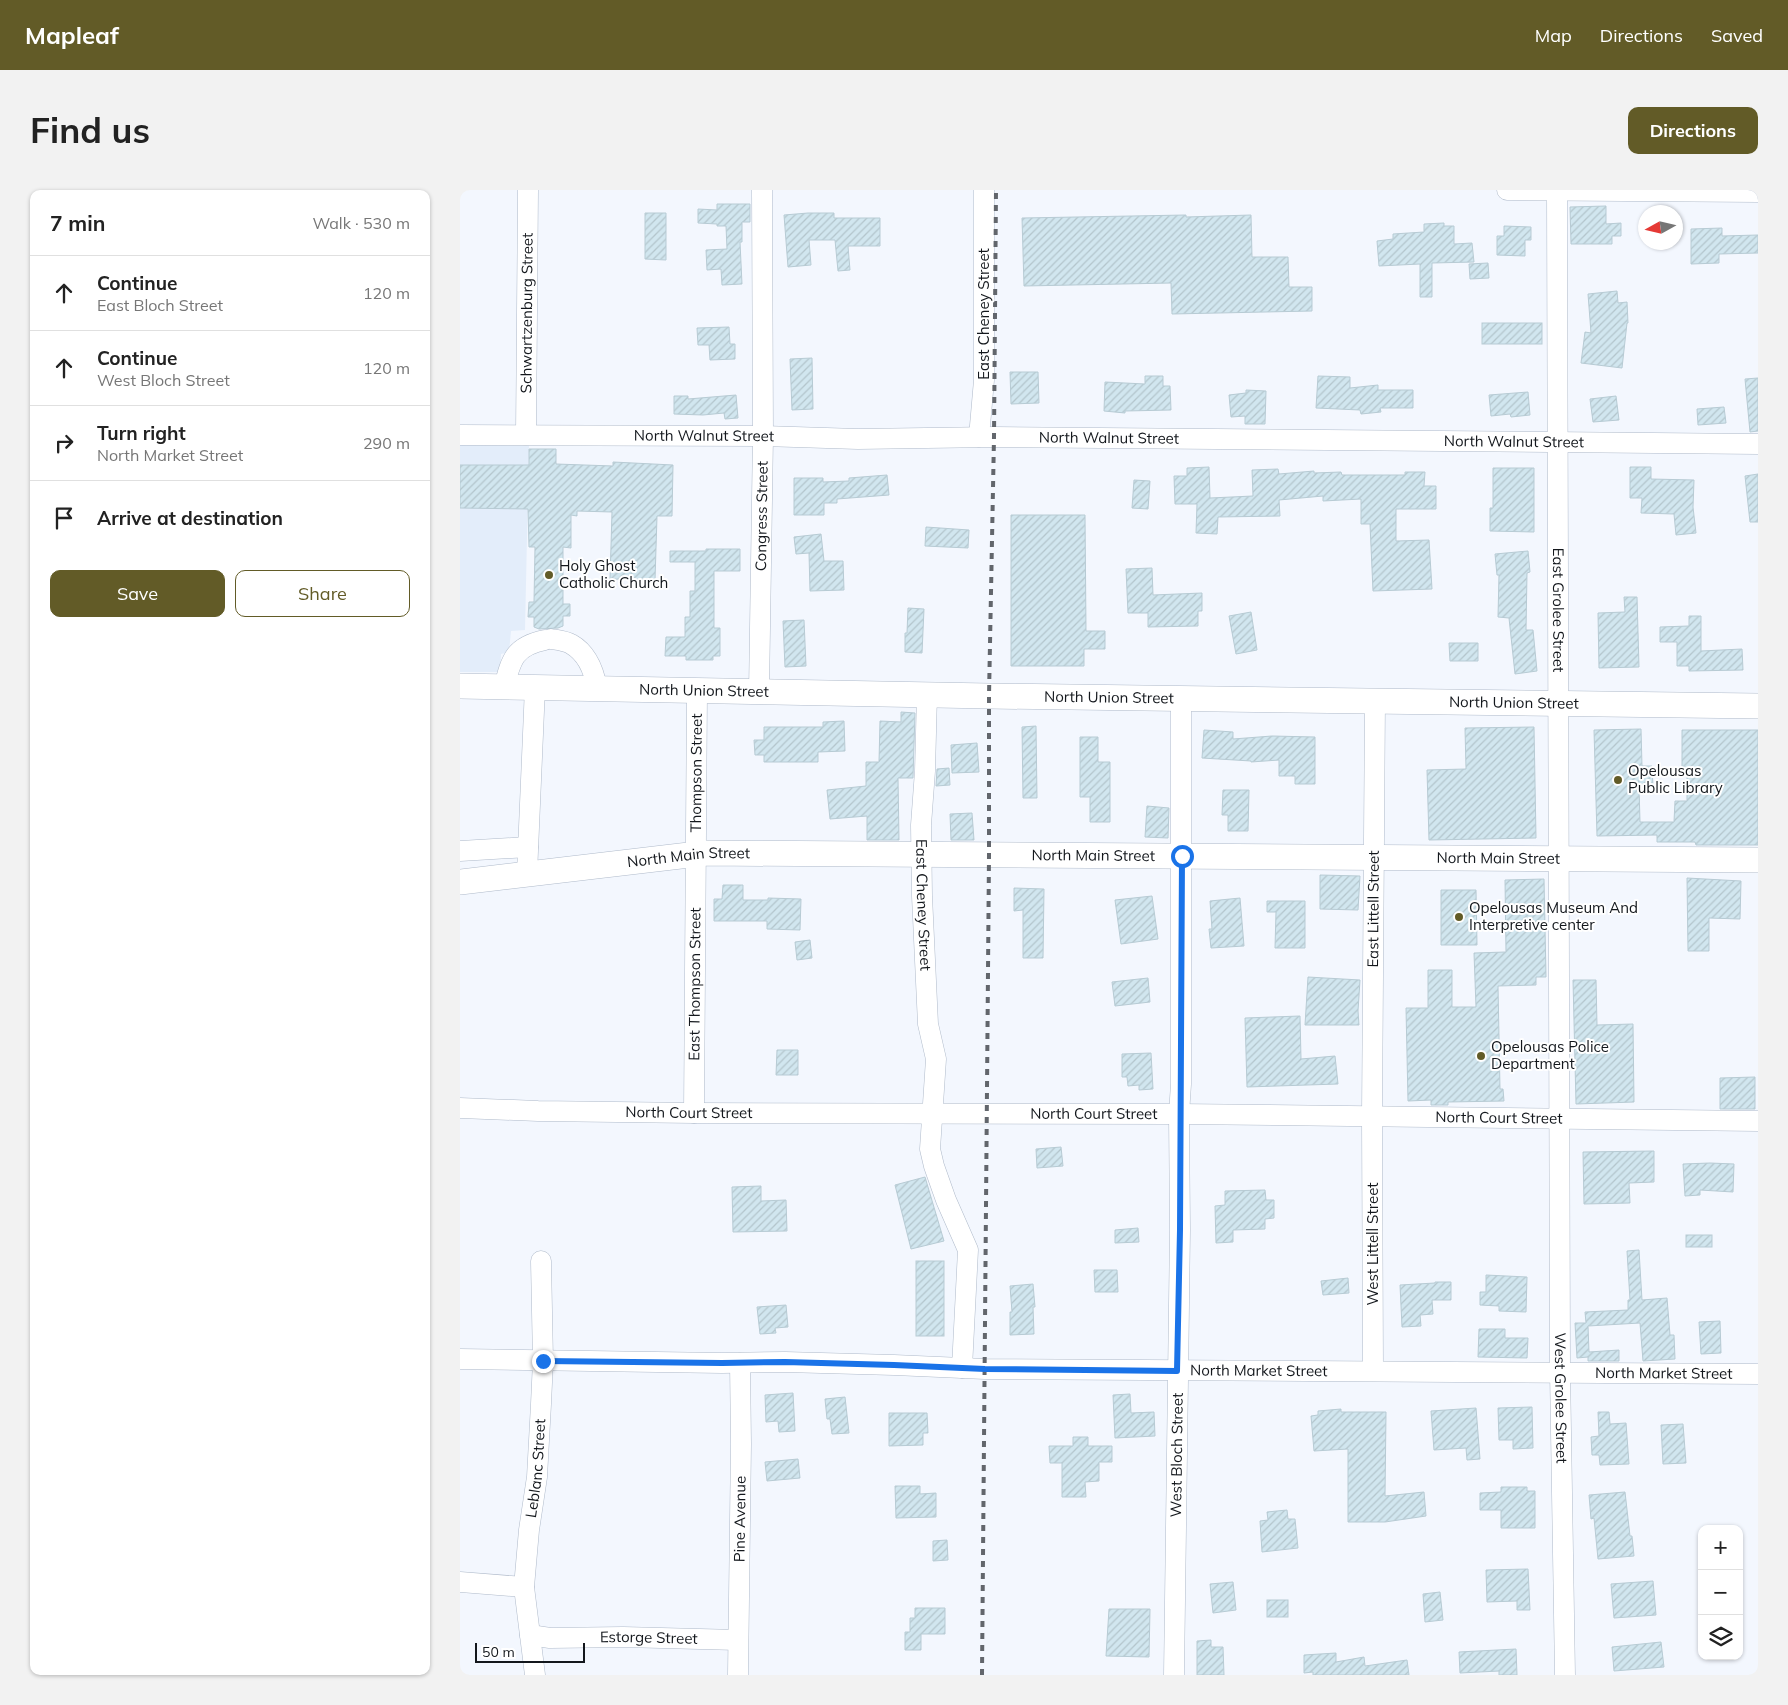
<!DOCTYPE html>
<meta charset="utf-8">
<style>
body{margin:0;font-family:Mulish,sans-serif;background:#f2f2f2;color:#222}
.controls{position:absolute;right:15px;bottom:15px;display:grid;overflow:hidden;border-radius:10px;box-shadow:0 1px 4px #0004}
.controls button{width:45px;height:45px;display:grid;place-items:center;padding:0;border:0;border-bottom:1px solid #e0e0e0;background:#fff;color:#222;font:25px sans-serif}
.compass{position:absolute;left:1178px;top:15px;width:45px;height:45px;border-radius:50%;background:#fff;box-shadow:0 1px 4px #0004;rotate:262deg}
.scale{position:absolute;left:15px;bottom:12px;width:110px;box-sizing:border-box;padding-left:5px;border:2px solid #13171c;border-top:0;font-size:14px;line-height:18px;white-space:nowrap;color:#13171c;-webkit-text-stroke:4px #fff;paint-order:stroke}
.stop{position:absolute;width:15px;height:15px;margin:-11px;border:4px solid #1a73e8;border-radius:50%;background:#fff}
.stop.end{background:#1a73e8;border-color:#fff;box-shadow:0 1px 5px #0008}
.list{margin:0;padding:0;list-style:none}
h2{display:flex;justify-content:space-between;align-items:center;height:65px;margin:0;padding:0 20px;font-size:21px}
h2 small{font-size:16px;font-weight:400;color:#767676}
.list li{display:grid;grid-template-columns:32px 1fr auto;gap:15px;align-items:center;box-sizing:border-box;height:75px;padding:0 20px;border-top:1px solid #e0e0e0}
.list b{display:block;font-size:19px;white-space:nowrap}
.list p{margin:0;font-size:16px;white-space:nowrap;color:#767676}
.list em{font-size:16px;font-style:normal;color:#767676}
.actions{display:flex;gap:10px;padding:15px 20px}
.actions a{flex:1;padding:11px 0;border:1px solid #625b27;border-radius:10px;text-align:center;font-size:18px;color:#625b27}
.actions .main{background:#625b27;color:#fff}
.icon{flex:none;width:28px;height:28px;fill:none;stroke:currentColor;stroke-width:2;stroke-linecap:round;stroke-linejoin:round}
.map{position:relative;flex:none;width:1298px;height:1485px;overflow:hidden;border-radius:10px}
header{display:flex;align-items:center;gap:30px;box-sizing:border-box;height:70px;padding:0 25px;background:#625b27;color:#fff}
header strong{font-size:24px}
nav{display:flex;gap:28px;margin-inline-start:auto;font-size:18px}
.intro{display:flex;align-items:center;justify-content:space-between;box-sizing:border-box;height:120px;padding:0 30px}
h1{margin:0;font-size:35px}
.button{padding:12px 22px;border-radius:10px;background:#625b27;color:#fff;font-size:18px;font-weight:700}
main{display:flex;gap:30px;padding:0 30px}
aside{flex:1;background:#fff;border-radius:10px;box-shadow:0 1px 4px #0004}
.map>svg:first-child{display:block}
</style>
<header>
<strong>Mapleaf</strong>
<nav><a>Map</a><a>Directions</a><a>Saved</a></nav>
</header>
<div class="intro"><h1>Find us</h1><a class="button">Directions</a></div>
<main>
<aside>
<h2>7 min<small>Walk · 530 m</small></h2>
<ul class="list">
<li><svg class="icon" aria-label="ahead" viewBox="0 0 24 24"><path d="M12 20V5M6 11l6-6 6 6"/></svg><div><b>Continue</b><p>East Bloch Street</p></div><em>120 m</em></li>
<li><svg class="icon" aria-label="ahead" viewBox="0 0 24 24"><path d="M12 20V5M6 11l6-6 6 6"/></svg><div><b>Continue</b><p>West Bloch Street</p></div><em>120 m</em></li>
<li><svg class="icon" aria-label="right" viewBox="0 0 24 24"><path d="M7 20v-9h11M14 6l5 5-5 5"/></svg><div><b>Turn right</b><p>North Market Street</p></div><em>290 m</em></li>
<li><svg class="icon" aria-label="arrive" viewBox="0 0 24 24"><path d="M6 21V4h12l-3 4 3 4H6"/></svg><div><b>Arrive at destination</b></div></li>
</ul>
<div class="actions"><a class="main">Save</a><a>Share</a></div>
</aside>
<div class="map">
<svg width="1298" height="1485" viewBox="0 0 1298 1485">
<defs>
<pattern id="building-hatch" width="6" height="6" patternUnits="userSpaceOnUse" patternTransform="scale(1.25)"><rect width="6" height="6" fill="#d1e6ef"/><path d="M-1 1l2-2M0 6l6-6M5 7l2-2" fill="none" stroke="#b3c5cc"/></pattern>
</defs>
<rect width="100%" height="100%" fill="#f3f7fe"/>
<polygon fill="#e3edfa" points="0,255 69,255 65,440 51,441 49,462 41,464 40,482 0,482"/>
<g fill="url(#building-hatch)" stroke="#b7cbd4">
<polygon points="257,14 290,14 290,32 282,32 282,52 280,52 282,94 262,95 261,79 247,80 246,60 267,59 266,36 257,36 257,34 238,33 238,19 257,20"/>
<polygon points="1146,16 1146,34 1161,33 1161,46 1152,46 1152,54 1111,54 1110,17"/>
<polygon points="185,23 206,23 206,70 185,69"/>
<polygon points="348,23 374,23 374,28 420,28 420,56 388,56 390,80 378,81 375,50 349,50 351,75 328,77 324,25"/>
<polygon points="726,25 726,27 791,25 792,67 828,67 829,97 852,97 852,121 712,124 711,93 564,96 562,28"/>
<polygon points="984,33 984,36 994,36 994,54 1012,53 1014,72 972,73 972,107 960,107 960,74 919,76 917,51 933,49 933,44 964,42 964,34"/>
<polygon points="1044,36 1071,37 1071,50 1065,50 1065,66 1037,65 1037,46 1044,46"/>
<polygon points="1262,38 1262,46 1298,45 1298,63 1259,64 1259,73 1231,74 1231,39"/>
<polygon points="1028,73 1029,88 1010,89 1009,74"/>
<polygon points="1157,101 1158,113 1167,112 1168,133 1167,133 1162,178 1121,173 1125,142 1131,143 1128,104"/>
<rect x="1022" y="133" width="60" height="21"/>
<polygon points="269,137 270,154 275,154 275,169 250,170 249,155 238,155 237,138"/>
<polygon points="352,168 353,219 332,220 330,169"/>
<polygon points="550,182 578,182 579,213 551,214"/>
<polygon points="685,186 703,186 703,196 710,196 711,220 665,221 665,223 644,221 645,192 685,194"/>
<polygon points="858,186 890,187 890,198 918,195 918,200 953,200 953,218 920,218 921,222 901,224 900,220 856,218"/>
<polygon points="1298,188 1298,241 1290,242 1285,189"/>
<polygon points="786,200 806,201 805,234 785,234 785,226 771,227 769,205 786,203"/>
<polygon points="1068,202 1070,225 1051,227 1050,224 1031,226 1029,205"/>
<polygon points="276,205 278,228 265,229 264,223 243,225 214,224 214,206 228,206 228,209"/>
<polygon points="1156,206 1159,230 1133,232 1130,209"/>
<polygon points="1264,217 1266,233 1238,235 1237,219"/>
<polygon points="69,259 96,259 96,274 153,276 153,272 213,275 212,326 197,326 195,390 150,389 152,322 117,321 117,326 111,325 111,358 103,357 103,414 110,414 110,426 103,426 103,436 98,438 79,439 74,437 74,427 68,427 69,412 74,412 75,357 69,357 68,319 0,318 0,275 69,275"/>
<polygon points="749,277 750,308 793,306 792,280 818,279 819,284 854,281 854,283 881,282 882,285 945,285 945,282 965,282 964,296 976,296 976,319 936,319 936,351 969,350 972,399 913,401 910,334 901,334 901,309 863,311 863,306 819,310 820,326 758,327 757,344 736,343 737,314 715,314 714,286 727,286 727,278"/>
<polygon points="1170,277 1191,277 1191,289 1234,290 1233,317 1236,343 1216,345 1214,324 1181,323 1182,308 1170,308"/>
<polygon points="1033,278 1074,278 1074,342 1030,341 1030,318 1033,318"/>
<polygon points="1298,284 1298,332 1290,332 1285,286"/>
<polygon points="427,285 429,305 377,309 377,313 364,313 364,325 334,325 334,288 363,288 363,292 389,291 389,288"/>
<polygon points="674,290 690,291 688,319 672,318"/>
<polygon points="551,325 625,325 626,441 645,441 645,459 624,459 624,476 551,476"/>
<polygon points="466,337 509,340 508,358 465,356"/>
<polygon points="361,344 364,371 383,371 384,400 350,401 349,363 336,364 334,347"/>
<polygon points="246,359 280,359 280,381 254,381 254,438 260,438 260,466 253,466 253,470 226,470 226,466 205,466 206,447 225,447 225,427 230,427 230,401 235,401 235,372 210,372 210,361 246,361"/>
<polygon points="1068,361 1070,382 1067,383 1066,440 1073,440 1077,481 1055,484 1049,428 1038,427 1039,385 1037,385 1035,364"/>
<polygon points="692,378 693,405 742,403 742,421 738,421 738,436 688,437 688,423 668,423 666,379"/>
<polygon points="1164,407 1177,407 1179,477 1139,478 1138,423 1165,422"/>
<polygon points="448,418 464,419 462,463 445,462 445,443 447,443"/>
<polygon points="791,422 797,460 776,464 769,426"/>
<polygon points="1229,426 1241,426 1241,461 1282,459 1283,480 1229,481 1229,476 1217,476 1217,452 1200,452 1200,437 1229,436"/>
<polygon points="344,430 346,476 325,477 323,431"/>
<polygon points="989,453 1018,453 1018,471 990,471"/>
<polygon points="441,522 455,523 453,588 438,588 439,650 407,650 407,626 370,629 367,600 406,596 406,572 419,572 420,531 441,532"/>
<polygon points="384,531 385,561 358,562 358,572 304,572 304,565 295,565 294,550 304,550 304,537 363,537 363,532"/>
<polygon points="576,536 577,608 563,608 562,537"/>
<polygon points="1074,537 1076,648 969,650 967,580 1006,579 1005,538"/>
<polygon points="1181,539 1182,576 1192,576 1193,597 1179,597 1180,632 1214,632 1215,611 1227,611 1227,582 1222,582 1222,540 1298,540 1298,655 1236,655 1235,652 1197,652 1197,645 1137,646 1134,540"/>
<polygon points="744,540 773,542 773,549 812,546 855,547 855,594 835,594 835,586 819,586 819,570 791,572 791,571 742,568"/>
<polygon points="620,547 638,547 638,572 650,572 650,632 630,632 630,607 620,607"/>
<polygon points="517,553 519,582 492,583 491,555"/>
<polygon points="489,578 490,595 476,596 477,579"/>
<polygon points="763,600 789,600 788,641 768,641 768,625 762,625"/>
<polygon points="687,616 709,618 708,648 685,647"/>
<polygon points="512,623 514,650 491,650 490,624"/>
<polygon points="860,685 900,686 898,720 860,719"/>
<polygon points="1227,688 1281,691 1280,729 1249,728 1249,761 1228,761"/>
<polygon points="1084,689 1086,787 1076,787 1076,795 1038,796 1040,899 1043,899 1044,911 988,912 988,915 971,915 971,910 948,911 946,818 968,818 968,780 992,780 992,817 1016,817 1014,763 1046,762 1045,690"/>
<polygon points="263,695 283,695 283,710 308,710 308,708 341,709 340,740 307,739 307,731 254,731 254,709 262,709"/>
<polygon points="554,698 584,699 583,768 563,768 563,720 554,721"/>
<polygon points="981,700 1016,700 1017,755 981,755"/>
<polygon points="692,706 698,749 661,754 655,710"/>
<polygon points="780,708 784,756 751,758 749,739 752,739 750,711"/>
<polygon points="807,711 845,711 845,758 815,758 816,722 807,722"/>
<polygon points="350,750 352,768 337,770 335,752"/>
<polygon points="848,787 900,790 898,821 899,835 845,835"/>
<polygon points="688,788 690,812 655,816 652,792"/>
<polygon points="1113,790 1136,790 1137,835 1173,834 1174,912 1116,914"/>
<polygon points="840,826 841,869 875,866 878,894 787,897 785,828"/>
<polygon points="317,860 338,860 338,885 316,885"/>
<polygon points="691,863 693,899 679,900 679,895 668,896 667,887 662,887 662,864"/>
<polygon points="1295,887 1295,919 1260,919 1260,888"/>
<polygon points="601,957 603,976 577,978 576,959"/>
<polygon points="1194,961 1194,992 1169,993 1170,1013 1124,1014 1123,962"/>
<polygon points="1250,973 1274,974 1273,1002 1240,1000 1240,1005 1225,1006 1223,974"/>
<polygon points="465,987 484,1051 451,1059 435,995"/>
<polygon points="301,996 301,1011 326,1010 327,1041 273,1042 272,997"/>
<polygon points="805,1000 806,1010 814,1010 814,1028 805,1029 805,1039 773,1040 773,1052 756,1053 755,1016 765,1015 765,1001"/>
<polygon points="678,1038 679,1052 655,1053 655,1040"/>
<rect x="1226" y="1045" width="26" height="12"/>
<polygon points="1179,1060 1182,1110 1207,1108 1210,1145 1214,1145 1215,1169 1183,1171 1180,1133 1128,1136 1129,1162 1159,1160 1159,1171 1128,1171 1128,1167 1117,1168 1115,1133 1126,1133 1125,1122 1168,1120 1168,1110 1170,1110 1167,1061"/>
<rect x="456" y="1071" width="28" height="75"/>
<polygon points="634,1080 657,1080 658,1102 635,1102"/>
<polygon points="1026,1085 1067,1087 1066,1122 1039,1121 1039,1116 1020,1115 1020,1102 1026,1102"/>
<polygon points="888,1088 889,1103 863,1105 861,1091"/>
<polygon points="975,1092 991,1092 991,1110 972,1110 973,1124 960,1125 961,1136 942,1137 940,1095 975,1093"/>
<polygon points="573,1094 575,1117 573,1117 574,1144 550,1145 550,1122 552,1122 550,1096"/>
<polygon points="326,1115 328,1137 315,1138 316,1143 300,1144 297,1117"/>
<polygon points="1260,1131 1261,1163 1241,1164 1239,1132"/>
<polygon points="1019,1139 1045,1139 1045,1148 1068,1148 1067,1168 1018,1167"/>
<polygon points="333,1203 335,1241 319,1242 318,1231 306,1232 305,1205"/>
<polygon points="670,1204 671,1223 694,1222 695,1246 655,1248 653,1205"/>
<polygon points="385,1207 389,1243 372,1244 370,1229 367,1229 365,1209"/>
<polygon points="1072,1217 1073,1258 1053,1259 1053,1250 1039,1250 1038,1218"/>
<polygon points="1016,1218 1020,1269 1007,1270 1006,1258 974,1260 971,1221"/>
<polygon points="881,1219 881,1222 926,1222 925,1306 964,1302 966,1326 925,1332 888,1332 888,1259 854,1261 851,1226 858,1225 858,1221"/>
<polygon points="1138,1222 1149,1222 1150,1234 1166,1233 1169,1274 1140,1275 1139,1265 1132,1265 1131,1247 1139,1246"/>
<polygon points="429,1223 467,1223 468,1243 463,1243 463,1255 429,1256"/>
<polygon points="1223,1234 1226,1273 1203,1274 1201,1235"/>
<polygon points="613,1247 628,1247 628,1256 652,1256 652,1272 639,1272 639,1291 625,1292 626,1307 602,1307 602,1273 590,1273 589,1256 613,1256"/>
<polygon points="338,1269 340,1288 307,1291 305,1272"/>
<polygon points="435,1296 460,1296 460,1304 476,1303 476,1327 436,1328"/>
<polygon points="1041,1297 1067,1297 1067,1301 1075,1301 1075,1338 1041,1338 1041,1320 1020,1320 1020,1303 1041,1302"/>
<polygon points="1165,1302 1170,1346 1172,1346 1174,1366 1138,1369 1134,1328 1131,1329 1129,1305"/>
<polygon points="827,1320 828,1329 835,1329 838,1358 802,1362 800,1331 808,1330 807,1322"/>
<polygon points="487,1350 488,1370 473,1371 473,1351"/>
<polygon points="1068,1379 1070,1420 1057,1420 1057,1411 1027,1412 1026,1380"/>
<polygon points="1193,1391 1196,1425 1154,1428 1151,1394"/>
<polygon points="773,1392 776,1420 753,1423 750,1394"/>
<polygon points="980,1402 983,1430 965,1432 963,1404"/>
<rect x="807" y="1410" width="21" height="17"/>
<polygon points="455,1418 485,1418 485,1444 461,1444 461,1460 445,1460 445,1442 450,1442 450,1428 455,1428"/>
<polygon points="649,1419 690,1419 689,1467 646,1466"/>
<polygon points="751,1450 751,1457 763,1457 764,1485 737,1485 737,1451"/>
<polygon points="1201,1452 1204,1477 1154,1481 1152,1457"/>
<polygon points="1056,1459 1057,1485 1039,1485 1039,1481 1000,1483 999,1462"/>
<polygon points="876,1463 876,1472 904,1467 905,1476 947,1470 949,1485 853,1485 853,1482 844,1483 844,1465"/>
</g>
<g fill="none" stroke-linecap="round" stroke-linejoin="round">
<defs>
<g id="minor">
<polyline points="1047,0 1298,2"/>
<path id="s1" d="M1097,0L1100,1181L1105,1485"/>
<path id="s2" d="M0,245L303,246L398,249L534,247L1298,254"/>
<path id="s3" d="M66,245L68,0"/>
<polyline points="519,247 524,190 524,0"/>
<path d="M91,449C97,450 106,451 111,454C127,463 134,481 137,498"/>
<path d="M44,497C51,469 55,456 85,450"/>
<path id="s4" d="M299,502L303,246L302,0"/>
<path id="s5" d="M467,504L465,581L461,635L462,706L468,834L476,869L470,959L474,976L486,1010L508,1060L502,1178"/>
<polyline points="0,661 68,657"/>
<polyline points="67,684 75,497"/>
<path id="s6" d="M0,918L78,921L234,923L719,924L1298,931"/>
<path id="s7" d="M234,923L237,501"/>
<path id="s8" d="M0,1169L262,1173L325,1172L434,1175L525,1179L1298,1184"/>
<path id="s9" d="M913,1181L912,926L915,510"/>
<polyline points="0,1392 64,1397"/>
<path id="s10" d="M70,1445L90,1448L163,1447L278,1450"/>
<path id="s11" d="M75,1485L64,1397L69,1340L77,1287L81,1214L83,1171L81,1071"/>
<path id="s12" d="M278,1485L281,1254L280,1173"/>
<path id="s13" d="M714,1485L720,1040L719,924L721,894V508"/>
</g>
<g id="major">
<path id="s14" d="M0,496L529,506L1298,516"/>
<path id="s15" d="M0,692L246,663L1298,670"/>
</g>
</defs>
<use href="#minor" stroke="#afbaca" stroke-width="21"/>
<use href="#major" stroke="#afbaca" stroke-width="26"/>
<use href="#minor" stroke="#fff" stroke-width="20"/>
<use href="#major" stroke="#fff" stroke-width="25"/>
<polyline stroke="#62666c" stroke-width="4" stroke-dasharray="6 6" stroke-linecap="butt" points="522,1485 529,665 529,506 534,247 536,0"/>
</g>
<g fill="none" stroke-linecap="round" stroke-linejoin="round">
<polyline stroke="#1a73e8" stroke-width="6" points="83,1171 262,1173 325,1172 434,1175 525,1179 717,1181 720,1040 722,666"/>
</g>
<g fill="#625b27" stroke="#fff" stroke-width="2">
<circle cx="89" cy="385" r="5"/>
<circle cx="1158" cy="590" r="5"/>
<circle cx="999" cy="727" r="5"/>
<circle cx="1021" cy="866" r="5"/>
</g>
<g text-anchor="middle" stroke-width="4" stroke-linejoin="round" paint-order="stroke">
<g font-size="15" fill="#13171c" stroke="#fff">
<text dy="5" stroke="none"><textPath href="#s3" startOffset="122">Schwartzenburg Street</textPath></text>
<text transform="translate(524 124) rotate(-90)" y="5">East Cheney Street</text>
<text dy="5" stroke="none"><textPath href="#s2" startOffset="244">North Walnut Street</textPath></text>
<text dy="5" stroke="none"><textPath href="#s2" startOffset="649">North Walnut Street</textPath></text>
<text dy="5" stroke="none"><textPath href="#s2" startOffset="1054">North Walnut Street</textPath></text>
<text dy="5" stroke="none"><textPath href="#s4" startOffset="176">Congress Street</textPath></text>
<text dy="5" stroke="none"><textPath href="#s1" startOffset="420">East Grolee Street</textPath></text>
<text dy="5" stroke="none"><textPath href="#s14" startOffset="244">North Union Street</textPath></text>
<text dy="5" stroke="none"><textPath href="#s14" startOffset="649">North Union Street</textPath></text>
<text dy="5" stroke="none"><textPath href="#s14" startOffset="1054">North Union Street</textPath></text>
<text dy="5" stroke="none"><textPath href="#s7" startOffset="340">Thompson Street</textPath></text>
<text dy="5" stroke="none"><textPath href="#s15" startOffset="635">North Main Street</textPath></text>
<text dy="5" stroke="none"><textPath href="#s15" startOffset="1040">North Main Street</textPath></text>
<text dy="5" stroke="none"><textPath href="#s15" startOffset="230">North Main Street</textPath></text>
<text dy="5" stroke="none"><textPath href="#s5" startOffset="211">East Cheney Street</textPath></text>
<text dy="5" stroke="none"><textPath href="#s9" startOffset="462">East Littell Street</textPath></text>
<text dy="5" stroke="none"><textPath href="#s7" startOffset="129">East Thompson Street</textPath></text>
<text dy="5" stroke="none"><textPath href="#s6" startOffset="229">North Court Street</textPath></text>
<text dy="5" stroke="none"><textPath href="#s6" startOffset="634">North Court Street</textPath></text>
<text dy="5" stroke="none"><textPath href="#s6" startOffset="1039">North Court Street</textPath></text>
<text transform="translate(913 1054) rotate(-90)" y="5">West Littell Street</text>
<text dy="5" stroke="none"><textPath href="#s8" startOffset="799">North Market Street</textPath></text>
<text dy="5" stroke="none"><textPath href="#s8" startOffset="1204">North Market Street</textPath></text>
<text dy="5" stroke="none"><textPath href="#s1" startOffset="1208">West Grolee Street</textPath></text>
<text dy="5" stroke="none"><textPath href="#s13" startOffset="220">West Bloch Street</textPath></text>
<text dy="5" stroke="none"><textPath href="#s11" startOffset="208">Leblanc Street</textPath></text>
<text dy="5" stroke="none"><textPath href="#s12" startOffset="156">Pine Avenue</textPath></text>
<text dy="5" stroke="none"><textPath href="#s10" startOffset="119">Estorge Street</textPath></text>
</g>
<g font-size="15" fill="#13171c" stroke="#fff" text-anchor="start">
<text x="99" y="381">Holy Ghost<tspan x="99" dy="17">Catholic Church</tspan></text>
<text x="1168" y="586">Opelousas<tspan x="1168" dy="17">Public Library</tspan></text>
<text x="1009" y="723">Opelousas Museum And<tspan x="1009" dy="17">Interpretive center</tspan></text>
<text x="1031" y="862">Opelousas Police<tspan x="1031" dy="17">Department</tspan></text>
</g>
</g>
</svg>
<div class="controls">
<button>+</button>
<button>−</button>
<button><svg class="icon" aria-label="layers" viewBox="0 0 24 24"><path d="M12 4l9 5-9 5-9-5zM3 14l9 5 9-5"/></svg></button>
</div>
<svg class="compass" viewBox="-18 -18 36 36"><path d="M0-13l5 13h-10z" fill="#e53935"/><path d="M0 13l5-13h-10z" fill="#767676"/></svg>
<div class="scale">50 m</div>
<div class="stop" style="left:722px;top:666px"></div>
<div class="stop end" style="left:83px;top:1171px"></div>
</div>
</main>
